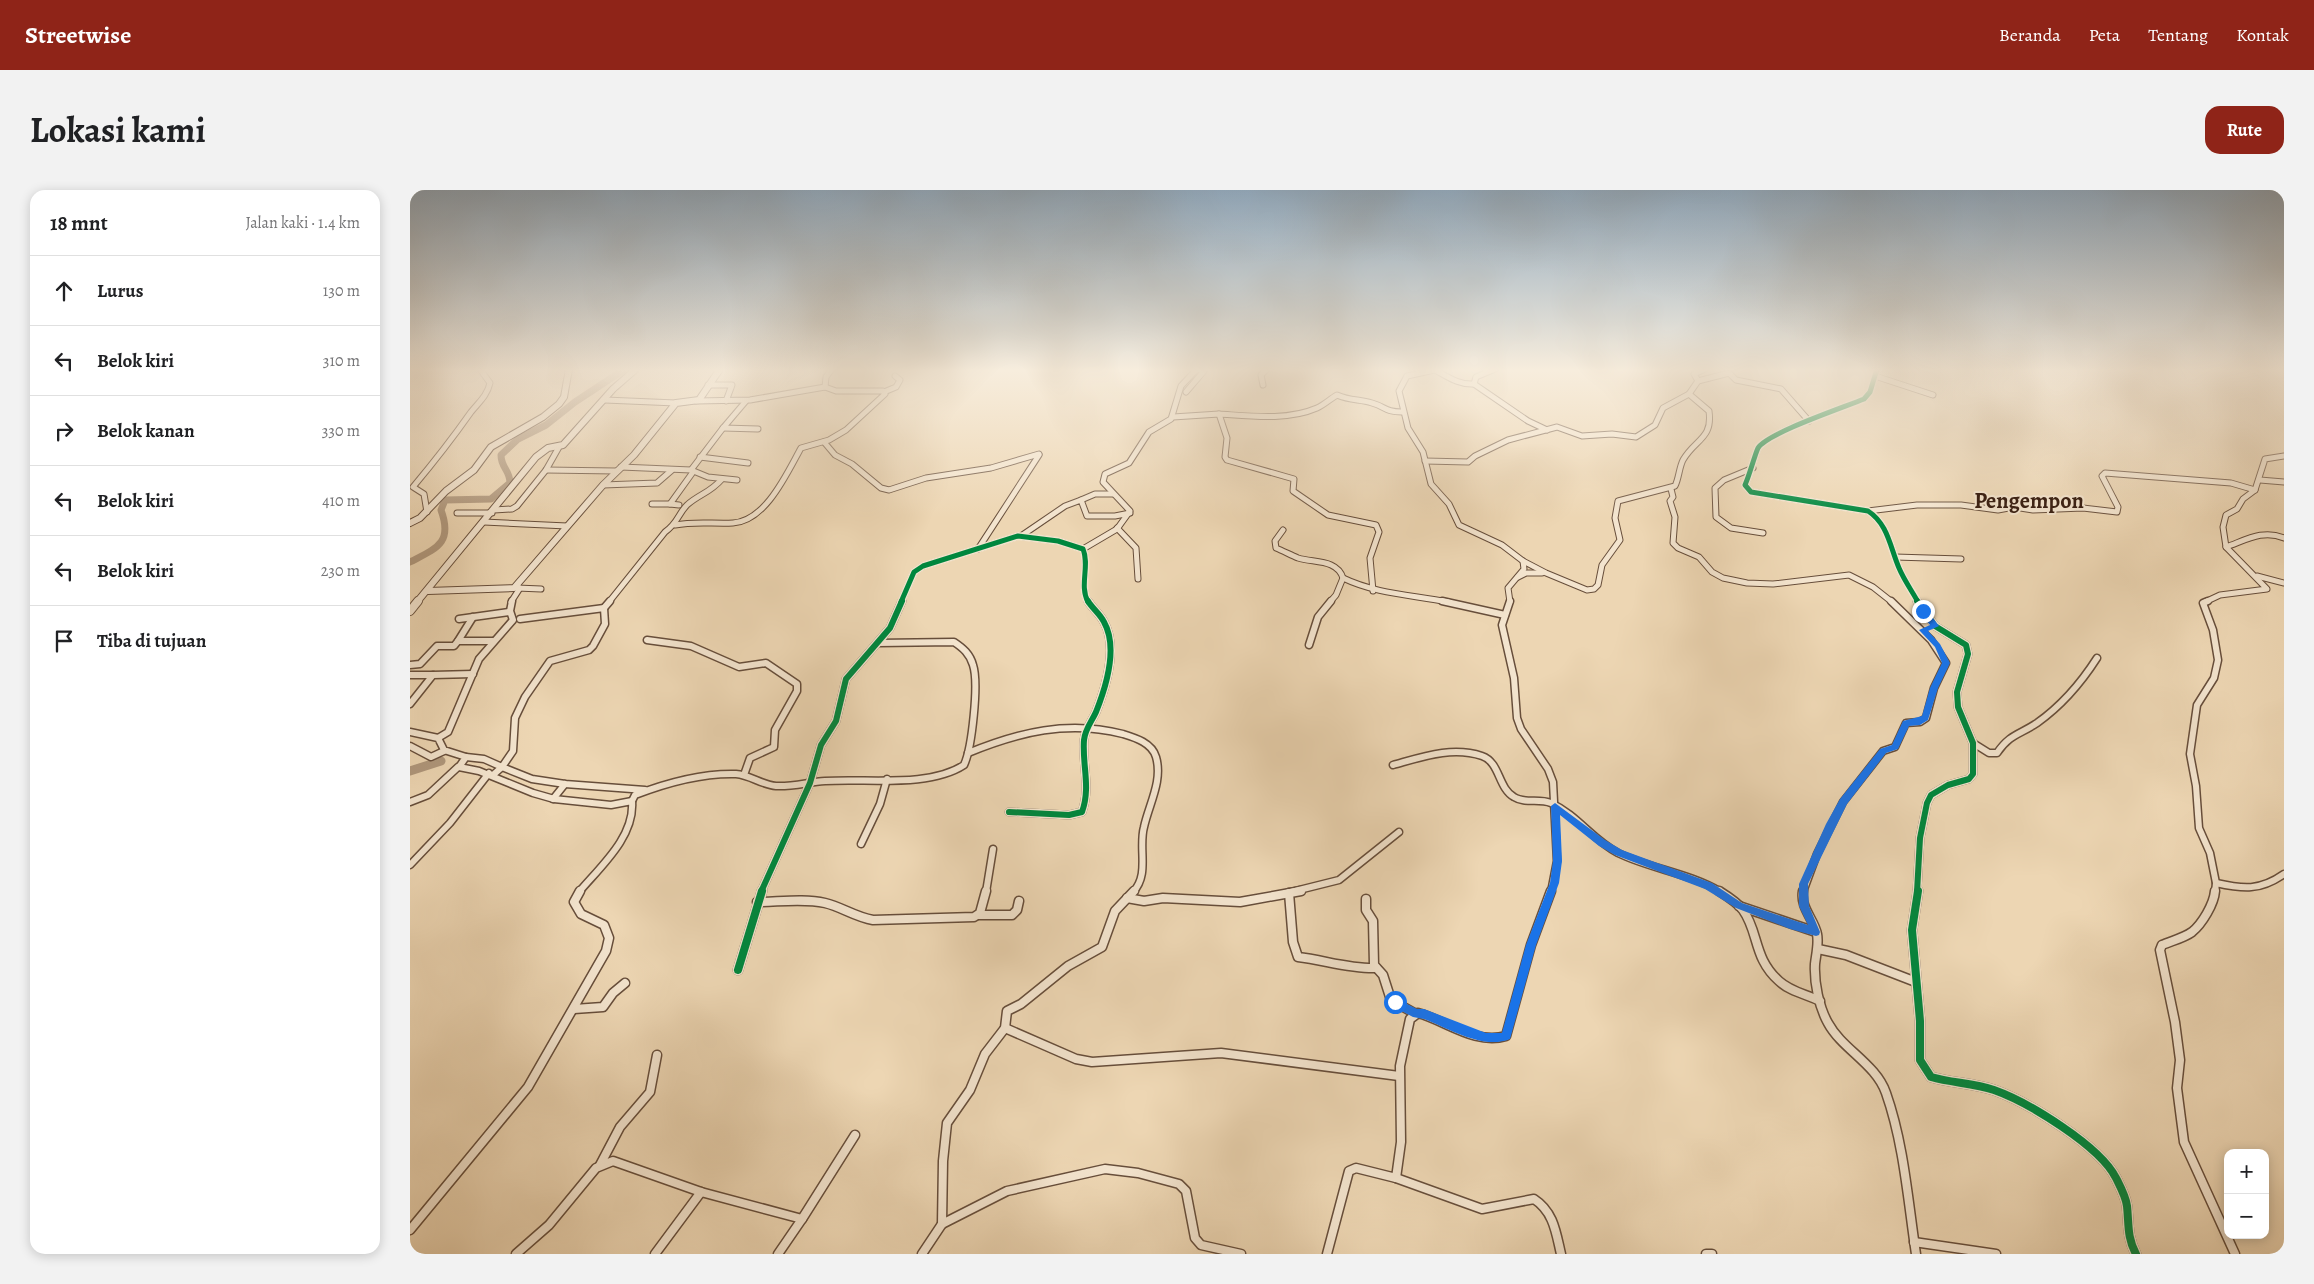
<!DOCTYPE html>
<html lang="id">
<meta charset="utf-8">
<style>
body{margin:0;font-family:Alegreya,serif;background:#f2f2f2;color:#202124}
.controls{position:absolute;right:15px;bottom:15px;display:grid;overflow:hidden;border-radius:10px;box-shadow:0 2px 12px #0003}
.controls button{width:45px;height:45px;display:grid;place-items:center;padding:0;border:0;border-bottom:1px solid #e0e0e0;background:#fff;color:#202124;font:25px sans-serif}
.stop{position:absolute;width:15px;height:15px;margin:-11px;border:4px solid #1a73e8;border-radius:50%;background:#fff}
.stop.end{background:#1a73e8;border-color:#fff;box-shadow:0 1px 5px #0008}
.list{margin:0;padding:0;list-style:none}
h2{display:flex;justify-content:space-between;align-items:center;height:65px;margin:0;padding:0 20px;font-size:21px}
h2 small{font-size:16px;font-weight:400;color:#757577}
.list li{display:grid;grid-template-columns:32px 1fr auto;gap:15px;align-items:center;box-sizing:border-box;height:70px;padding:0 20px;border-top:1px solid #e0e0e0}
.list b{display:block;font-size:19px;white-space:nowrap}
.list em{font-size:16px;font-style:normal;color:#757577}
.icon{flex:none;width:28px;height:28px;fill:none;stroke:currentColor;stroke-width:2;stroke-linecap:round;stroke-linejoin:round}
.map{position:relative;flex:none;width:1874px;height:1064px;overflow:hidden;border-radius:15px}
header{display:flex;align-items:center;gap:30px;box-sizing:border-box;height:70px;padding:0 25px;background:#8f2418;color:#fff}
header strong{font-size:24px}
nav{display:flex;gap:28px;margin-inline-start:auto;font-size:18px}
.intro{display:flex;align-items:center;justify-content:space-between;box-sizing:border-box;height:120px;padding:0 30px}
h1{margin:0;font-size:35px}
.button{padding:12px 22px;border-radius:15px;background:#8f2418;color:#fff;font-size:18px;font-weight:700}
main{display:flex;gap:30px;padding:0 30px}
aside{flex:1;background:#fff;border-radius:15px;box-shadow:0 2px 12px #0003}
.map>svg:first-child{display:block}
</style>
<header>
<strong>Streetwise</strong>
<nav><a>Beranda</a><a>Peta</a><a>Tentang</a><a>Kontak</a></nav>
</header>
<div class="intro"><h1>Lokasi kami</h1><a class="button">Rute</a></div>
<main>
<aside>
<h2>18 mnt<small>Jalan kaki · 1.4 km</small></h2>
<ul class="list">
<li><svg class="icon" aria-label="ahead" viewBox="0 0 24 24"><path d="M12 20V5M6 11l6-6 6 6"/></svg><div><b>Lurus</b></div><em>130 m</em></li>
<li><svg class="icon" aria-label="left" viewBox="0 0 24 24"><path d="M17 20v-9H6M10 6l-5 5 5 5"/></svg><div><b>Belok kiri</b></div><em>310 m</em></li>
<li><svg class="icon" aria-label="right" viewBox="0 0 24 24"><path d="M7 20v-9h11M14 6l5 5-5 5"/></svg><div><b>Belok kanan</b></div><em>330 m</em></li>
<li><svg class="icon" aria-label="left" viewBox="0 0 24 24"><path d="M17 20v-9H6M10 6l-5 5 5 5"/></svg><div><b>Belok kiri</b></div><em>410 m</em></li>
<li><svg class="icon" aria-label="left" viewBox="0 0 24 24"><path d="M17 20v-9H6M10 6l-5 5 5 5"/></svg><div><b>Belok kiri</b></div><em>230 m</em></li>
<li><svg class="icon" aria-label="arrive" viewBox="0 0 24 24"><path d="M6 21V4h12l-3 4 3 4H6"/></svg><div><b>Tiba di tujuan</b></div></li>
</ul>
</aside>
<div class="map">
<svg width="1874" height="1064" viewBox="0 0 1874 1064">
<rect width="100%" height="100%" fill="#edd6b3"/>
<filter id="stains"><feTurbulence type="fractalNoise" baseFrequency=".004" numOctaves="4"/><feColorMatrix values="0 0 0 0 .2 0 0 0 0 .09 0 0 0 0 .02 0 0 0 .5 -.17"/></filter>
<radialGradient id="worn" r=".72"><stop offset=".6" stop-color="#630" stop-opacity="0"/><stop offset="1" stop-color="#630" stop-opacity=".3"/></radialGradient>
<g fill="none" stroke-linecap="round" stroke-linejoin="round">
<path stroke="#b0987d" stroke-width="7" d="M0,372C27,358 43,353 31,320L35,310L81,309L100,293C100,280 91,278 91,265L108,249L136,235L165,212L215,179"/>
<polyline stroke="#b0987d" stroke-width="9" points="0,581 31,571"/>
<defs>
<g id="minor-far2">
<path d="M1029,179L997,186L989,201L998,238L1013,262L1021,294L1039,314L1049,335L1092,355L1113,371L1136,383L1177,400L1184,399L1188,395L1192,375L1210,350L1205,328L1208,311L1265,296C1269,288 1269,278 1273,270C1285,249 1303,249 1299,221L1279,204"/>
<path d="M1467,179L1460,202L1454,209C1435,217 1357,243 1348,258C1344,267 1340,284 1335,295L1341,302L1458,321C1478,334 1480,357 1489,378C1494,390 1502,401 1508,412"/>
<path d="M1025,180C1038,187 1049,195 1064,194L1066,187L1085,179"/>
<polyline points="1465,186 1523,205"/>
<polyline points="1288,191 1319,183 1326,190 1371,199 1399,231"/>
<polyline points="1064,194 1118,231 1137,240"/>
<polyline points="298,195 322,195 316,211"/>
<polyline points="853,195 851,185 857,179"/>
<polyline points="415,197 416,187 422,179"/>
<polyline points="474,202 486,197 490,190 485,186"/>
<polyline points="776,202 794,181 788,179"/>
<polyline points="195,210 266,213"/>
<polyline points="336,211 313,238 348,239"/>
<path d="M809,224C840,226 877,231 907,218C914,215 920,209 927,205C941,211 949,209 962,213C976,217 975,222 992,222"/>
<polyline points="763,227 809,224 817,248 815,267 817,270 884,289 883,301 918,325 966,335 969,342 960,368 963,401"/>
<polyline points="414,252 425,265 442,274 471,298 479,300 516,288 581,278 629,264"/>
<polyline points="290,267 338,273"/>
<polyline points="1015,271 1058,272 1065,266 1098,250 1147,237 1172,246 1202,244 1226,247 1245,235 1253,218 1279,204 1288,191 1284,184 1295,179"/>
<polyline points="211,277 281,280 298,287 327,290"/>
<polyline points="1343,278 1314,290 1305,298 1306,327 1321,338 1353,343"/>
<polyline points="136,280 206,281"/>
<polyline points="281,280 313,238"/>
<polyline points="1850,290 1874,292"/>
<polyline points="193,295 247,293 262,280"/>
<polyline points="1261,299 1263,307 1260,311 1265,327 1263,353 1268,358 1289,367 1302,382 1313,388 1337,393 1363,394 1439,385 1463,397 1482,412"/>
<polyline points="671,310 685,304 703,304"/>
<polyline points="242,314 260,314"/>
<polyline points="269,315 260,314 283,282"/>
<polyline points="84,320 102,319 107,316 136,280 149,257"/>
<polyline points="1458,321 1507,315 1551,315 1588,320 1604,317 1623,320 1673,318 1707,322 1708,317 1692,286 1695,283 1821,293 1845,300"/>
<path d="M17,322L14,304L3,297C24,272 42,249 61,222C69,212 77,206 80,193L70,179"/>
<polyline points="47,323 82,323"/>
<polyline points="74,332 157,336"/>
<path d="M265,335C285,331 303,334 323,333C356,331 377,283 391,258L419,250L436,240L475,204L473,201H426L415,197L340,210L286,211"/>
<polyline points="707,338 726,358 728,389"/>
<path d="M873,340L865,351L866,358C873,361 881,365 888,368C904,373 927,369 933,388C966,404 1003,405 1038,412"/>
<polyline points="611,346 655,316 671,310 677,326 705,326 720,323"/>
<path d="M1816,357C1836,350 1853,339 1874,348"/>
<polyline points="568,359 629,265"/>
<polyline points="673,359 707,339 720,321 693,292 695,284 719,273 739,242 761,229 771,196 787,179"/>
<polyline points="1485,367 1551,369"/>
<polyline points="1847,386 1874,393"/>
<polyline points="1108,387 1116,383 1132,383"/>
<polyline points="107,398 131,399"/>
<polyline points="101,412 110,398"/>
<path d="M199,412L255,342C268,333 268,324 277,315C289,304 300,303 312,289"/>
<path d="M491,412L504,382L513,376L608,346L648,351L673,359C680,376 669,395 678,412"/>
<polyline points="920,412 926,405 933,388"/>
<polyline points="1100,412 1098,398 1114,379 1113,371"/>
<polyline points="1795,412 1810,405 1857,399 1816,357 1813,337 1816,325 1827,319 1833,309 1845,300 1855,269 1874,266"/>
</g>
<g id="minor-far1">
<polyline points="1032,411 1095,425"/>
<polyline points="1100,411 1092,435 1104,488 1107,528 1111,539 1138,579 1143,592 1147,671 1141,702"/>
<polyline points="1507,411 1525,436 1556,455 1558,464 1547,502 1548,517 1563,553 1563,584 1559,589 1538,595 1521,605 1517,613 1510,648 1507,702"/>
<polyline points="1798,411 1793,413 1803,440 1808,470 1804,488 1787,515 1780,564 1786,596 1789,638 1800,663 1806,693 1805,702"/>
<polyline points="194,418 200,411"/>
<polyline points="49,429 99,422"/>
<polyline points="110,429 194,418 195,434 183,456 179,460 140,471 115,507 105,528 103,561 92,577 122,589 155,594 235,600"/>
<polyline points="237,450 281,456 329,477 356,473 387,494 387,501 365,540 364,557 340,568 334,585"/>
<polyline points="48,451 63,427"/>
<polyline points="899,455 908,427 921,411"/>
<polyline points="0,475 10,474 27,456 44,456 48,451 83,451"/>
<polyline points="0,485 23,485"/>
<polyline points="0,514 23,485 63,484"/>
<path d="M0,542L28,548L34,560L56,567L49,577L69,581L123,603L144,609L201,615L222,611C225,647 190,677 169,702"/>
<polyline points="28,548 38,542 69,469 103,430 100,421 102,411"/>
<path d="M1563,553L1579,563H1587C1600,544 1609,545 1627,533C1651,516 1671,493 1687,468"/>
<polyline points="0,556 21,567 34,561"/>
<path d="M558,563C609,542 658,530 713,544C726,548 742,553 746,567C753,591 739,614 734,637C728,659 740,684 723,702"/>
<polyline points="56,567 74,569 92,577 83,585"/>
<path d="M983,575C1012,567 1042,556 1072,566C1090,572 1088,598 1104,607C1115,614 1129,608 1141,613C1167,625 1183,650 1208,663C1241,679 1279,683 1311,702"/>
<polyline points="143,609 155,594"/>
<path d="M222,611L225,605C256,593 292,583 326,584C340,585 352,595 366,596C382,597 399,592 415,591C456,588 519,598 554,575C562,558 569,493 563,475C560,464 553,458 544,452L468,453"/>
<polyline points="0,612 18,605 48,577"/>
<path d="M599,622L659,625L672,622C681,597 672,575 674,550C675,539 682,531 686,522C696,497 708,457 694,432C690,424 682,418 678,411"/>
<polyline points="451,654 470,614 477,589"/>
<polyline points="0,675 40,633 79,583"/>
<path d="M1806,693C1833,699 1850,701 1874,684"/>
<polyline points="351,702 400,593 411,555 426,531 436,489 480,438 492,411"/>
<polyline points="576,702 583,659"/>
<polyline points="881,702 929,690 989,642"/>
<polyline points="1393,702 1407,664 1433,612 1473,561 1485,557 1496,533 1510,532 1516,528 1524,498 1536,473 1521,450 1481,411"/>
</g>
<g id="minor">
<path d="M1309,701C1317,706 1327,712 1333,720C1349,742 1343,768 1369,791C1381,802 1396,804 1410,811"/>
<path d="M1393,701C1390,718 1404,729 1407,744C1409,753 1406,765 1405,774C1404,793 1409,817 1418,833C1432,859 1466,874 1476,903C1494,954 1498,1011 1506,1064"/>
<path d="M1508,701L1502,740L1510,831V870L1521,887C1542,893 1563,893 1584,900C1618,912 1690,956 1706,988C1710,996 1716,1007 1717,1016C1719,1035 1717,1047 1726,1064"/>
<path d="M1805,701C1804,714 1792,734 1782,742C1774,748 1761,751 1752,755L1750,760L1765,832L1770,870L1767,898L1774,952L1825,1064"/>
<path d="M879,703L883,752L888,767C914,770 940,779 966,778"/>
<polyline points="717,708 734,711 753,708 830,712 891,701"/>
<polyline points="956,709 956,720 963,731 964,775 973,785 981,810 1006,824"/>
<path d="M347,712C368,712 394,708 415,713C432,717 445,727 463,730L564,727L570,723L576,701"/>
<polyline points="1329,716 1406,742"/>
<polyline points="569,725 602,725 607,720 609,711"/>
<polyline points="1408,759 1436,765 1506,792"/>
<polyline points="328,780 352,701"/>
<polyline points="164,819 193,817 203,803 215,793"/>
<polyline points="595,838 666,869 682,872 811,863 989,886"/>
<polyline points="190,975 210,937 240,902 247,865"/>
<path d="M986,988L1072,1019L1124,1009C1144,1022 1146,1043 1151,1064"/>
<polyline points="392,1029 445,945"/>
<polyline points="532,1034 597,1001 695,979 728,983 769,994 776,1001 785,1048 791,1055 831,1064"/>
<polyline points="0,1040 118,897 196,761 199,748 194,735 171,724 164,712 170,701"/>
<polyline points="1504,1052 1586,1064"/>
<polyline points="106,1064 139,1035 186,978 203,971 291,1002 392,1029 368,1064"/>
<polyline points="245,1064 291,1002"/>
<polyline points="512,1064 532,1034 533,971 537,933 560,900 575,864 595,838 597,821 611,814 658,776 692,757 705,721 724,701"/>
<path d="M917,1064L939,981L946,978L986,988L991,952L990,876L1000,829L1008,823C1037,831 1065,855 1096,846L1121,755L1141,701"/>
<polyline points="1296,1064 1302,1064"/>
</g>
<g id="tertiary-far1">
<polyline points="0,333 10,328 36,301 64,280 81,257 133,227 149,214 154,207 159,179"/>
<polyline points="18,401 104,398 193,295 224,265 266,213 289,210 310,179"/>
<polyline points="7,412 126,267 138,258 153,255 203,199 226,179"/>
</g>
<polyline id="tertiary" points="0,421 8,411"/>
</defs>
<use href="#minor-far2" stroke="#674e3b" stroke-width="7"/>
<use href="#minor-far1" stroke="#674e3b" stroke-width="9"/>
<use href="#minor" stroke="#674e3b" stroke-width="11"/>
<use href="#tertiary-far1" stroke="#674e3b" stroke-width="8"/>
<use href="#tertiary" stroke="#674e3b" stroke-width="10"/>
<use href="#minor-far2" stroke="#f3e4ce" stroke-width="5"/>
<use href="#minor-far1" stroke="#f3e4ce" stroke-width="6"/>
<use href="#minor" stroke="#f3e4ce" stroke-width="8"/>
<use href="#tertiary-far1" stroke="#f3e4ce" stroke-width="6"/>
<use href="#tertiary" stroke="#f3e4ce" stroke-width="8"/>
<defs>
<g id="cycleway-far2">
<path d="M1467,179L1460,202L1454,209C1435,217 1357,243 1348,258C1344,267 1340,284 1335,295L1341,302L1458,321C1478,334 1480,357 1489,378C1494,390 1502,401 1508,412"/>
<path d="M491,412L504,382L513,376L608,346L648,351L673,359C680,376 669,395 678,412"/>
</g>
<g id="cycleway-far1">
<polyline points="1507,411 1525,436 1556,455 1558,464 1547,502 1548,517 1563,553 1563,584 1559,589 1538,595 1521,605 1517,613 1510,648 1507,702"/>
<path d="M599,622L659,625L672,622C681,597 672,575 674,550C675,539 682,531 686,522C696,497 708,457 694,432C690,424 682,418 678,411"/>
<polyline points="351,702 400,593 411,555 426,531 436,489 480,438 492,411"/>
</g>
<g id="cycleway">
<path d="M1508,701L1502,740L1510,831V870L1521,887C1542,893 1563,893 1584,900C1618,912 1690,956 1706,988C1710,996 1716,1007 1717,1016C1719,1035 1717,1047 1726,1064"/>
<polyline points="328,780 352,701"/>
</g>
</defs>
<use href="#cycleway-far2" stroke="#f3e4ce" stroke-width="8"/>
<use href="#cycleway-far1" stroke="#f3e4ce" stroke-width="9"/>
<use href="#cycleway" stroke="#f3e4ce" stroke-width="11"/>
<use href="#cycleway-far2" stroke="#00873e" stroke-width="5"/>
<use href="#cycleway-far1" stroke="#00873e" stroke-width="6"/>
<use href="#cycleway" stroke="#00873e" stroke-width="8"/>
</g>
<linearGradient id="sky" x2="0" y2="1"><stop stop-color="#91a9bd"/><stop offset="0.55" stop-color="#f7eddd"/><stop offset="1" stop-color="#f7eddd" stop-opacity="0"/></linearGradient>
<rect width="1874" height="328" fill="url(#sky)"/>
<path fill="#1a73e8" d="M1510,419H1516L1529,436L1518,441L1530,454L1540,473L1528,498L1518,530L1510,535L1499,536L1488,559L1476,563L1437,614L1398,694L1399,716L1410,742L1409,745L1406,746L1380,739L1326,718L1295,699L1205,665L1189,656L1150,625L1152,671L1149,693L1126,755L1100,849C1073,860 1040,839 1014,829L1003,827L982,816V809L985,808L1007,819H1014L1076,843H1092L1116,755L1140,693L1143,671L1141,616L1145,613L1195,650L1212,660L1302,693L1332,713L1398,735L1389,716V694L1416,634L1430,609L1470,559L1482,555L1493,531L1512,526L1520,498L1532,473L1525,457L1509,440L1520,435L1510,423Z"/>
<g text-anchor="middle" stroke-width="4" stroke-linejoin="round" paint-order="stroke">
<g font-size="22" font-weight="bold" fill="#3a2013" stroke="#f3e4ce">
<text x="1619" y="318">Pengempon</text>
</g>
</g>
<rect width="100%" height="100%" filter="url(#stains)"/>
<rect width="100%" height="100%" fill="url(#worn)"/>
</svg>
<div class="controls">
<button>+</button>
<button>−</button>
</div>
<div class="stop" style="left:985px;top:812px"></div>
<div class="stop end" style="left:1513px;top:421px"></div>
</div>
</main>
